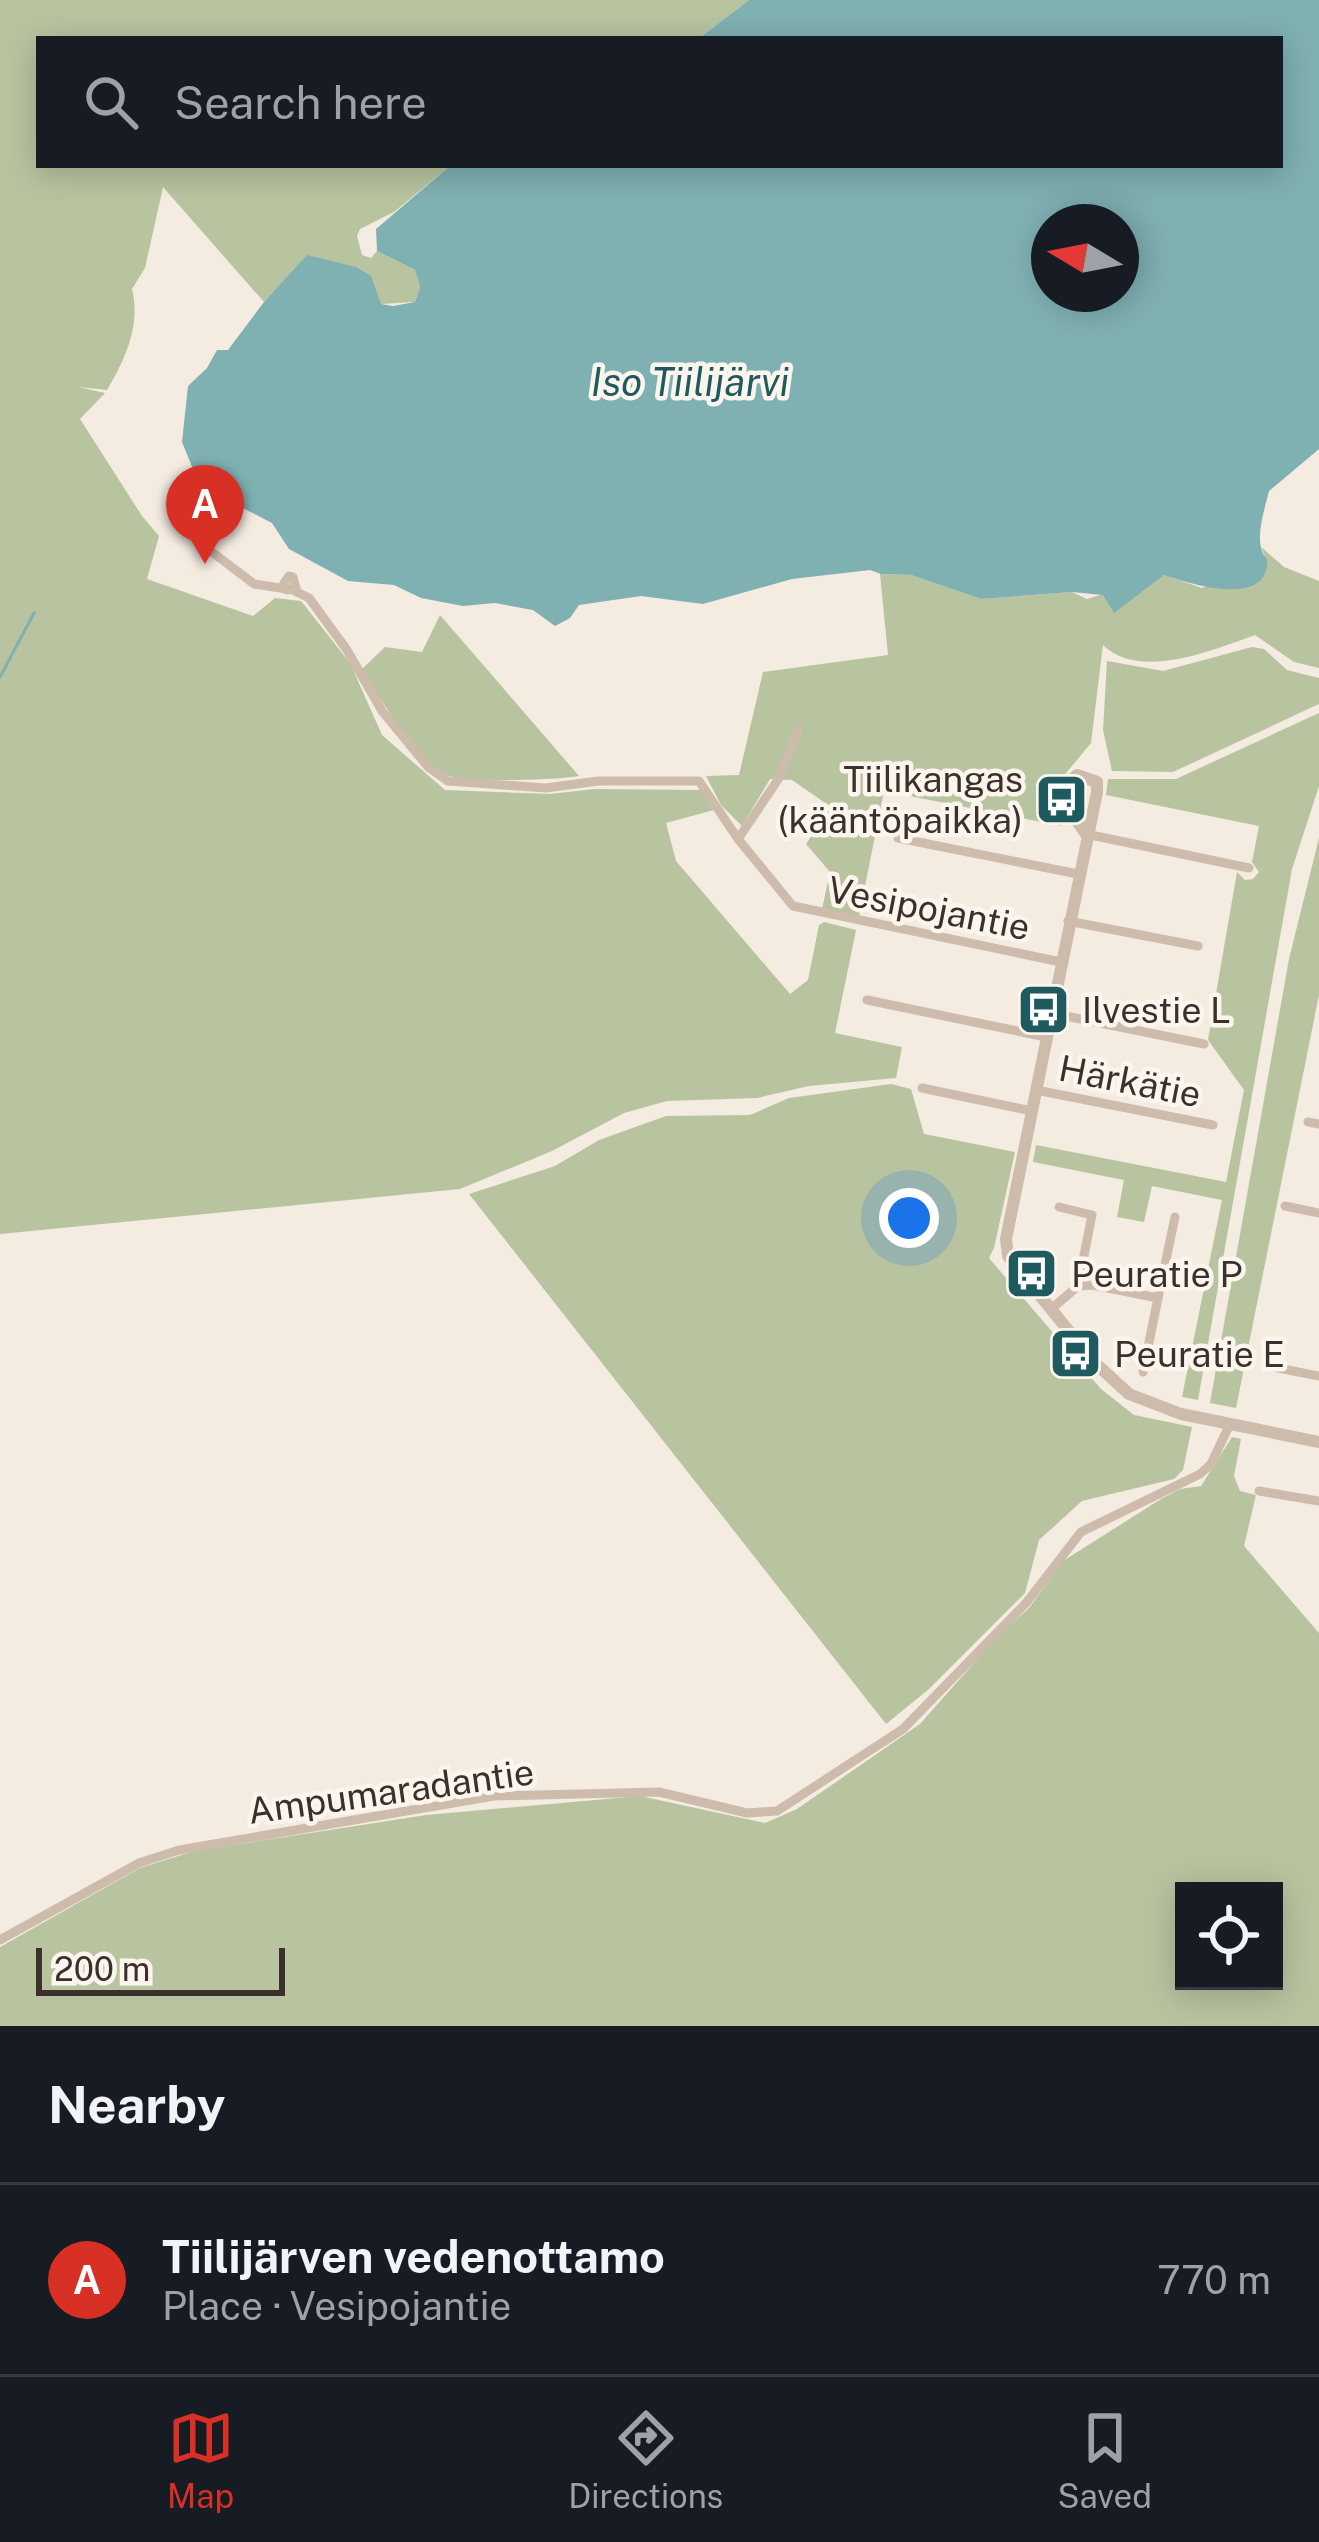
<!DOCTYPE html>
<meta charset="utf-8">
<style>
body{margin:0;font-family:"Public Sans",sans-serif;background:#242831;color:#f1f3f6}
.controls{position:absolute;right:36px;bottom:36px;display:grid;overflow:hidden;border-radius:0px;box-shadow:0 6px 30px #0003}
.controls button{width:108px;height:108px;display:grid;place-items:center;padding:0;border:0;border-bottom:3px solid #363941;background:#171b24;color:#f1f3f6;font:60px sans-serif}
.compass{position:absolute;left:1031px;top:204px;width:108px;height:108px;border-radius:50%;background:#171b24;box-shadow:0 6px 30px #0003;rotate:280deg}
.scale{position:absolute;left:36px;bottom:30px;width:249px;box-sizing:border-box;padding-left:12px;border:6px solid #3b302b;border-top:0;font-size:33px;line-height:42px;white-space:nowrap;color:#3b302b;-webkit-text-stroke:9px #fbf5ee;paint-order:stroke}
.you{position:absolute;left:909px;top:1218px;width:42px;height:42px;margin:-30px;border:9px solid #fff;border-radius:50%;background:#1a73e8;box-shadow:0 0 0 18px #1a73e833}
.badge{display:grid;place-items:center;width:78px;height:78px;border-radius:50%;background:#d93025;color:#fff;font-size:39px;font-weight:700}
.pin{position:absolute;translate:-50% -99px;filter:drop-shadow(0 3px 6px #0008)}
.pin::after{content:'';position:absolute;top:63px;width:42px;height:36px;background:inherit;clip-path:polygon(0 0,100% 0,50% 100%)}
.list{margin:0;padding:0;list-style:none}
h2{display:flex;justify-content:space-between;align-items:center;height:156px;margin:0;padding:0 48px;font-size:51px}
h2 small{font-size:39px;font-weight:400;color:#9ea1a6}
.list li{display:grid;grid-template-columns:78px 1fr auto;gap:36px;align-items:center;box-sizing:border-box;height:192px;padding:0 48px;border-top:3px solid #363941}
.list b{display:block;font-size:45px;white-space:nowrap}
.list p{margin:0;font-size:39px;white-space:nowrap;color:#9ea1a6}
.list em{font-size:39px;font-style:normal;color:#9ea1a6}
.icon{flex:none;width:66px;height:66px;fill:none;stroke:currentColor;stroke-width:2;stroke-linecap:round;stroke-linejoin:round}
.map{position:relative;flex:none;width:1319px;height:2026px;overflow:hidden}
.search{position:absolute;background:#171b24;box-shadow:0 6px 30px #0003;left:36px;right:36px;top:36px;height:132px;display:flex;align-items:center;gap:30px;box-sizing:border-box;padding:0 42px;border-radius:0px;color:#9ea1a6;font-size:45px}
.sheet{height:348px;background:#171b24}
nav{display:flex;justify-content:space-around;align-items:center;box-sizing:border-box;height:168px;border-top:3px solid #363941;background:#171b24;font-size:33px;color:#9ea1a6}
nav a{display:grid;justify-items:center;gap:6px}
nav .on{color:#d93025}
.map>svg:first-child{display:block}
</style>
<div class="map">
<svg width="1319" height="2026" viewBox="0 0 1319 2026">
<rect width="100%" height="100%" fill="#f4ebe1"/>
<g fill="#b8c4a0" fill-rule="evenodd">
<path d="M0,0H749L698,39H39V165H451L394,212L360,229L357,236L362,255L371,258L377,251L415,270L420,287L415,302L381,304L308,256L264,302L163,187L145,268L132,289C141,325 125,360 107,390L78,387L105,393L80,419L142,516L159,536L147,579L253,616L275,598L301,601L350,663L382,735L445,790L550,794L594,789L701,790L714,810L666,823L676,861L790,994L808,980L819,925L824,922L856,930L835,1033L902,1047L896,1078L809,1086L757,1098L667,1101L624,1113L552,1151L460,1189L0,1234Z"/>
<path d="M1261,547L1284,567L1319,581V668L1294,662L1255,635C1213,650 1140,681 1103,645L1091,743L1052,790L1062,826L884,791L859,916L822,909L830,872L806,844L831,807L792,780L770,779L742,826L721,805L706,776L739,775L763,672L888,655L880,574L911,575L981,599L1072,592L1087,599L1164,575L1202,588L1267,561Z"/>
<path d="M440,615L579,776C557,780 457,784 441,773C413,752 380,700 362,669L385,647L422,652Z"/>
<polygon points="1252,647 1264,649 1287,670 1319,678 1319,704 1173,772 1112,771 1103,730 1107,661 1163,671"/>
<polygon points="1319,713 1319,786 1292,869 1198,1400 1182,1397 1222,1200 1152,1186 1144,1222 1117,1217 1124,1180 1033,1162 1036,1145 1226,1182 1244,1090 1208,1040 1237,872 1245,880 1253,879 1259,872 1252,862 1259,826 1106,795 1108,779 1176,779"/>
<polygon points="1319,838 1319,995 1236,1408 1210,1403 1289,959"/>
<polygon points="891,1084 911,1089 924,1134 1015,1152 994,1248 989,1258 1101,1389 1134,1415 1192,1427 1183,1470 1174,1479 1082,1501 1039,1540 1025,1593 929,1689 886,1724 469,1194 555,1166 599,1140 666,1116 750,1115 789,1098"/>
<path d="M1232,1437L1241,1439L1234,1476L1240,1491L1256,1495L1244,1546L1319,1633V2026H0V1947L140,1868L194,1851L426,1815L640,1796L765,1823L797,1809L920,1724L996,1638L1029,1608L1063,1561L1161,1499L1180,1489L1201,1486ZM1184,1891H1274V1981H1184Z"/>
</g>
<path fill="#7fb0b2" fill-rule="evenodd" d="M749,0H1319V449L1269,491C1265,508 1257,531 1261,548C1264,559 1268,555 1267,566C1262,607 1187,583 1164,575L1114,613L1103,595L1072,592L981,599L911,575L881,574L870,570L792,579L703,604L641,596L579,605L570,618L555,626L533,610L495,603L463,606L421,598L394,585L348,581L289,549L272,523L237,505L193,469L182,442L188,386L207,368L217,350H228L264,302L307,255L356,267L371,276L381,304L393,306L415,302L420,287L415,270L377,251L376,229L451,165H1280V39H698ZM1049,222H1121V294H1049Z"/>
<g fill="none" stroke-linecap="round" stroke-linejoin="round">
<polyline stroke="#7fb0b2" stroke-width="3" points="0,677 34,613"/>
<g stroke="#cdbbac" stroke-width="9">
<polyline points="204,546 254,584 293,590 309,598 347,650 382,711 428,767 448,781 546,788 598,781 699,781 738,839 793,906 1061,962"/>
<polyline points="287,590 284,583 289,576 293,577 297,592"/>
<polyline points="1086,834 1249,868"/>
<polyline points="898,838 1078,874"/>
<polyline points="738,839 779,778 798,730"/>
<polyline points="1068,921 1198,946"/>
<polyline points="867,1000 1046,1037"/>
<polyline points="1051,1013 1204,1044"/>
<polyline points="922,1088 1032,1111"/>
<polyline points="1036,1090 1213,1125"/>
<polyline points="1308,1122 1319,1124"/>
<polyline points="1285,1206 1319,1213"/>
<polyline points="1078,1286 1093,1285 1158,1298 1175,1217"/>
<polyline points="1050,1310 1078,1286 1092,1215 1059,1207"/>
<polyline points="1268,1366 1319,1376"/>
<polyline points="1143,1372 1158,1298"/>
<polyline points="1259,1491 1319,1501"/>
<polyline points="0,1940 139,1863 179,1850 494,1796 659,1792 747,1813 777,1811 903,1729 1026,1603 1081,1532 1200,1474 1211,1464 1230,1424"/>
</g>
<path stroke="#cdbbac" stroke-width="12" d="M1086,834C1075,818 1064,805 1066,785L1077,775L1097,782V792L1006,1239L1008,1256L1094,1362L1129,1394L1181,1414L1319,1442"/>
</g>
<defs>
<symbol id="bus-square" viewBox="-11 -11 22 22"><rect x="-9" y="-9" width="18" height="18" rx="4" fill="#1f5a5e" stroke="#fbf5ee"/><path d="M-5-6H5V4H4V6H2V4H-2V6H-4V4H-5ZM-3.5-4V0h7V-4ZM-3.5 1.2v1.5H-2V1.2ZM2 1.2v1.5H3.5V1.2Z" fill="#fff"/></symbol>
</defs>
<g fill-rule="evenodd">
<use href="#bus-square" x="1032" y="770" width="59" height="59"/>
<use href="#bus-square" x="1014" y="980" width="59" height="59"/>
<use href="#bus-square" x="1002" y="1244" width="59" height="59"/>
<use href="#bus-square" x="1046" y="1324" width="59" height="59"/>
</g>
<g text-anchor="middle" stroke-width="9" stroke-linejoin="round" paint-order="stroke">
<g font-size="36" fill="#3b302b" stroke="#fbf5ee" text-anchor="start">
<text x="1023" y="792" text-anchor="end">Tiilikangas<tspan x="1023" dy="41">(kääntöpaikka)</tspan></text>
<text x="1082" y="1023">Ilvestie L</text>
<text x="1071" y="1287">Peuratie P</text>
<text x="1114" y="1367">Peuratie E</text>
</g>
<g font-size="36" fill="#3b302b" stroke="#fbf5ee">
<text transform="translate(929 908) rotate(11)" y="13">Vesipojantie</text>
<text transform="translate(1130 1081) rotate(11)" y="13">Härkätie</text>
<text transform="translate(391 1791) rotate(-8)" y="13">Ampumaradantie</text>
</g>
<g font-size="39" font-style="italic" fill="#1f5a5e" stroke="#fbf5ee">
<text x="690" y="396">Iso Tiilijärvi</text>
</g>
</g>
</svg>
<div class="controls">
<button><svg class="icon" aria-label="locate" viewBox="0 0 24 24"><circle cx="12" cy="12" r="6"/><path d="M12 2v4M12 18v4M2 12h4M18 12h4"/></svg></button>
</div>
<svg class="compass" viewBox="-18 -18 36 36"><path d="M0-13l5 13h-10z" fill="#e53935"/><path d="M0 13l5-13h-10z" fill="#9ea1a6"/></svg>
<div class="scale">200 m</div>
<div class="you"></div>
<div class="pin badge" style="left:205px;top:564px">A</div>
<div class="search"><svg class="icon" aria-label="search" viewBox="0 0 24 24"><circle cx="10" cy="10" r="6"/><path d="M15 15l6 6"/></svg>Search here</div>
</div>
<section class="sheet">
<h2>Nearby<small></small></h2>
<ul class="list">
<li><span class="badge">A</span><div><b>Tiilijärven vedenottamo</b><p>Place · Vesipojantie</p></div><em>770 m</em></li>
</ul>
</section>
<nav>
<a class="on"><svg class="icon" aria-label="map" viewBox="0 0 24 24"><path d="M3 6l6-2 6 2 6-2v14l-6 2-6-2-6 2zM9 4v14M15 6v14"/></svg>Map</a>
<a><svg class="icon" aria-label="directions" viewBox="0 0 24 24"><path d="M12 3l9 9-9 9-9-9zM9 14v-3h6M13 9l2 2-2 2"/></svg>Directions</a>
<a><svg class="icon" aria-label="saved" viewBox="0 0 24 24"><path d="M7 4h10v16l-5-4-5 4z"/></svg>Saved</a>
</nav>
